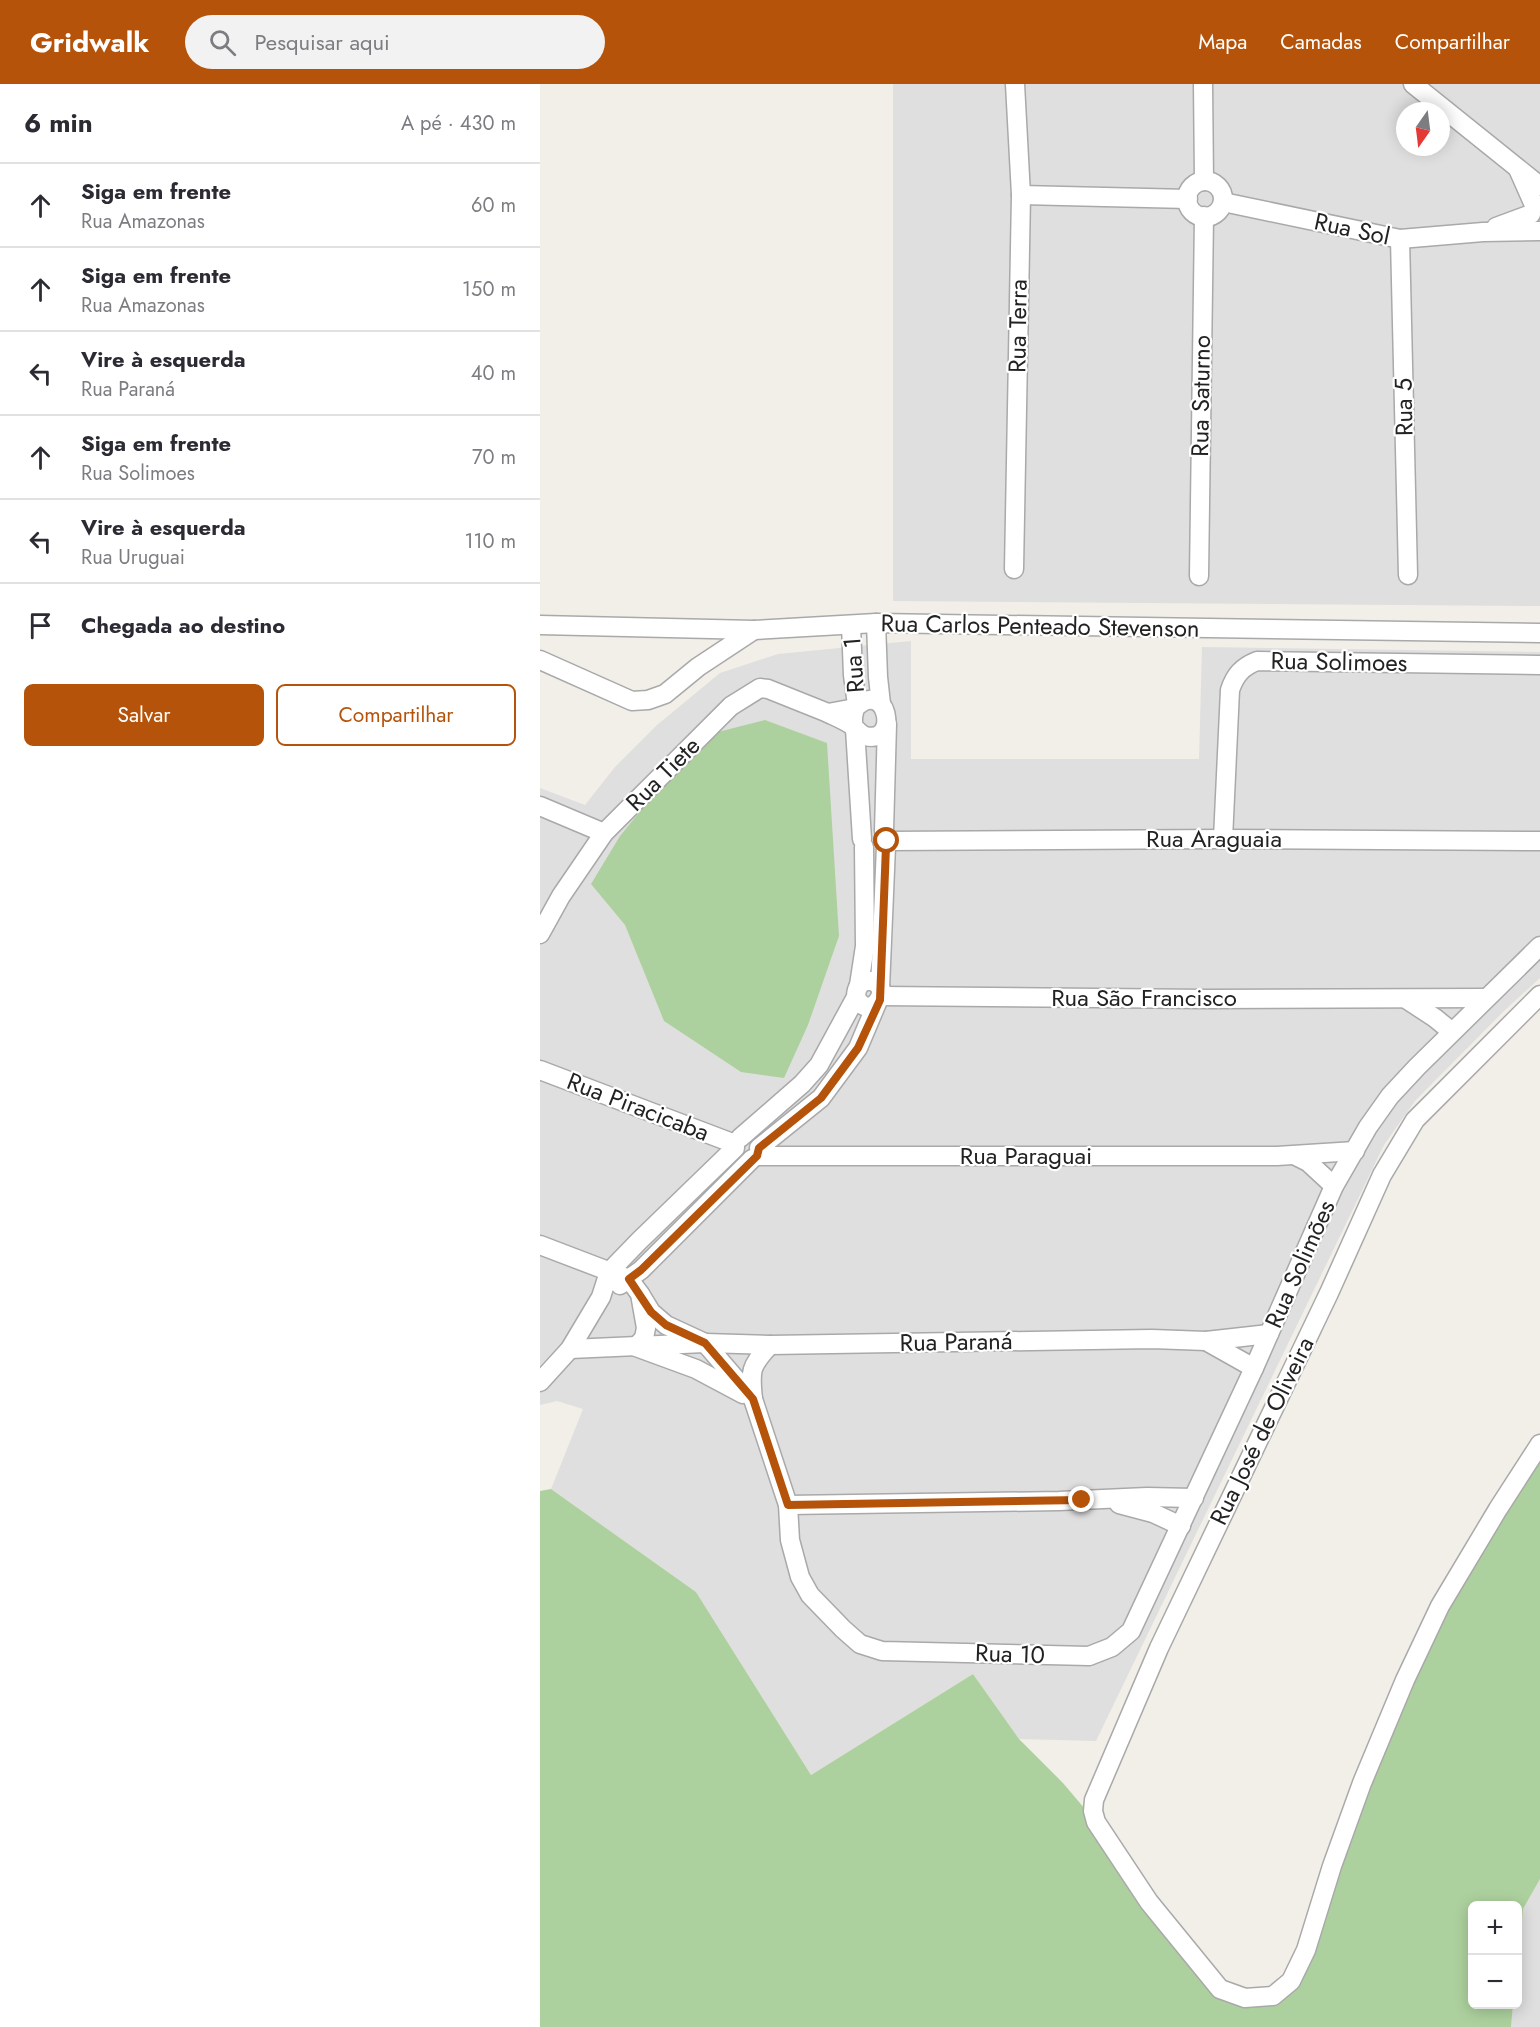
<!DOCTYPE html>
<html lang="pt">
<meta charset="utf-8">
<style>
body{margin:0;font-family:Jost,sans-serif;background:#f2f2f3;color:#2b2b33}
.controls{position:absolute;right:18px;bottom:18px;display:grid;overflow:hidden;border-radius:9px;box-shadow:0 3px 15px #0003}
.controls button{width:54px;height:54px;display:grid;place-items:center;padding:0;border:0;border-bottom:2px solid #e1e1e2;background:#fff;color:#2b2b33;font:30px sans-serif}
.compass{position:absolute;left:856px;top:18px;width:54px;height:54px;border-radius:50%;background:#fff;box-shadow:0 3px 15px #0003;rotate:194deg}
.stop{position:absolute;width:18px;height:18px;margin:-14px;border:4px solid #b45309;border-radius:50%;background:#fff}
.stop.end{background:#b45309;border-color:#fff;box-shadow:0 2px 6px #0008}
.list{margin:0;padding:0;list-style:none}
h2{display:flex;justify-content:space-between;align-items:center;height:78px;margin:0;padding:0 24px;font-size:26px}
h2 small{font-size:20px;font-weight:400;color:#7c7c81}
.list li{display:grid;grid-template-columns:39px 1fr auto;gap:18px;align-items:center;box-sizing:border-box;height:84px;padding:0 24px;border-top:2px solid #e1e1e2}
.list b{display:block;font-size:22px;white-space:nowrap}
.list p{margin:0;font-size:20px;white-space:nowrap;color:#7c7c81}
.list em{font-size:20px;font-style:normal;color:#7c7c81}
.actions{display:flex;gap:12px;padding:18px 24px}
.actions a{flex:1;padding:14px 0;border:2px solid #b45309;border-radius:9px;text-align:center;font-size:21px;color:#b45309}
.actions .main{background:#b45309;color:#fff}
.icon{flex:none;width:33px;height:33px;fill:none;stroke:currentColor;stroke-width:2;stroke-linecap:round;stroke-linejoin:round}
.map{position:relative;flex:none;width:1000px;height:1943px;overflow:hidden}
header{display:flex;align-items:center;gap:36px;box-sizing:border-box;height:84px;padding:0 30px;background:#b45309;color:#fff}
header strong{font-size:28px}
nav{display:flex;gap:33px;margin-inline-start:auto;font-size:21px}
.search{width:420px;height:54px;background:#f2f2f3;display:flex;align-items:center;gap:15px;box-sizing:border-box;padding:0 21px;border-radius:33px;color:#7c7c81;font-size:22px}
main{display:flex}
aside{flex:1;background:#fff}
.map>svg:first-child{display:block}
</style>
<header>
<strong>Gridwalk</strong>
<div class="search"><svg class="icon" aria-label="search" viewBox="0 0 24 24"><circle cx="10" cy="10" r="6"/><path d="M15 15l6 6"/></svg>Pesquisar aqui</div>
<nav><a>Mapa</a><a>Camadas</a><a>Compartilhar</a></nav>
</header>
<main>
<aside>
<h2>6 min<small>A pé · 430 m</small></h2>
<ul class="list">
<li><svg class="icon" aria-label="ahead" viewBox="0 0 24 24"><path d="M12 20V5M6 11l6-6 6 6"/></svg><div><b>Siga em frente</b><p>Rua Amazonas</p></div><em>60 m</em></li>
<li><svg class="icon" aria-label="ahead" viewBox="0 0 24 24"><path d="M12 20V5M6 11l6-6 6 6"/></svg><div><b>Siga em frente</b><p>Rua Amazonas</p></div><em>150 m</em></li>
<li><svg class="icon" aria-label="left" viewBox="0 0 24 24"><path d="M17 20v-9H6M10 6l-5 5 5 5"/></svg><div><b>Vire à esquerda</b><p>Rua Paraná</p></div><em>40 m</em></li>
<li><svg class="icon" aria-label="ahead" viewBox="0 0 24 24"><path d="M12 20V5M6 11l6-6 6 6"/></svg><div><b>Siga em frente</b><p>Rua Solimoes</p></div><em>70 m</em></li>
<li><svg class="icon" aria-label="left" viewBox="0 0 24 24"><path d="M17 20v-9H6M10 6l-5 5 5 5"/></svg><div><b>Vire à esquerda</b><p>Rua Uruguai</p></div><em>110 m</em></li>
<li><svg class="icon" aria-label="arrive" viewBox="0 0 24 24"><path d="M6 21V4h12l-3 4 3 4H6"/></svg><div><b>Chegada ao destino</b></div></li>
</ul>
<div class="actions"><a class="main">Salvar</a><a>Compartilhar</a></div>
</aside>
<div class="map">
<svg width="1000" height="1943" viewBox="0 0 1000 1943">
<rect width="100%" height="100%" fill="#f2efe9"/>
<g fill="#e0dfdf" fill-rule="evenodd">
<path d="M353,0H1000V522L353,517ZM865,27H901V63H865Z"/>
<polygon points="371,557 371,675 659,675 662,563 1000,568 1000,894 963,928 875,1017 844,1061 556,1657 479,1655 433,1590 271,1691 156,1508 11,1405 43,1325 17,1317 0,1321 0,704 45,721 75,683 117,641 180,589 238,570"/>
<polygon points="1000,1795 1000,1943 971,1943 973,1921 978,1920 978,1877 983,1825"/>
</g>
<g fill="#add19e">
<polygon points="225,636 287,659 299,852 268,941 244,994 201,988 124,937 85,841 51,800 80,752 120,703 170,650"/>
<polygon points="1000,1360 1000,1795 983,1825 978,1877 978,1822 933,1822 933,1920 973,1921 971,1943 0,1943 0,1407 11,1405 156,1508 271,1691 433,1590 479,1655 523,1699 556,1738 649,1867 705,1914 751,1897 865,1596"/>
</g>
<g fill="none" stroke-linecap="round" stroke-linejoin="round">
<defs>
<g id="minor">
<polyline points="663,0 664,97"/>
<polyline points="873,0 1000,102"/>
<polyline points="978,85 994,121"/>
<circle cx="665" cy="115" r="18"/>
<polyline points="481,111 648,115"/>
<polyline points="683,118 860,155 943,148 1000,147"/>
<polyline points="956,143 991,130"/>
<polyline points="860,155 868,491"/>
<polyline points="474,485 481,111 475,0"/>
<polyline points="659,492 664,132"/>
<polyline points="336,539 338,593 341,620"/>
<polyline points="0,541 214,546 336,539 1000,549"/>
<polyline points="311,541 313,591 317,621"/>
<polyline points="0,576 92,617 108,616 125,610 158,583 214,546"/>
<path d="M313,643V633L315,624C347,593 361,661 325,652C320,650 318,647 314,643C307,637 296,633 288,629L315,624"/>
<polyline points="315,645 322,755"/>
<polyline points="0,722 64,749"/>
<polyline points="344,747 347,640"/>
<path d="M683,755L690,606C695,591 702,583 717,577L1000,581"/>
<polyline points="347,757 683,755 1000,757"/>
<polyline points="0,850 21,812 64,749 191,622 220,604 228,605 288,629"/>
<polyline points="319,901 325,862 324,763"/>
<polyline points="340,904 346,762"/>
<polyline points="1000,911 875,1036 842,1091 789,1209 619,1564 554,1716 553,1727 556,1738 609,1818 680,1905 705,1914 733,1912 751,1897 766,1866 792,1782 822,1699 865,1596 900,1522 958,1425 1000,1360"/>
<polyline points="341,912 668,915 946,914"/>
<polyline points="866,915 895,934 911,947"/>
<polyline points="0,986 195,1060"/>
<path d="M200,1054L262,1000L279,981L316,913C316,904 320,896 330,897C356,900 330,941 316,913"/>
<polyline points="219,1064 281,1014 318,964 337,919"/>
<polyline points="217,1072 737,1072 815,1067"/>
<polyline points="756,1072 768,1078 794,1102"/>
<polyline points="0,1161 89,1195 100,1210 106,1244 104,1254 96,1263 156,1285 203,1310"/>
<polyline points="80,1201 101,1186 212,1075"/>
<polyline points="100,1210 111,1228 126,1241 165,1259 213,1315 248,1421 250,1456 260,1493 270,1511 303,1545 320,1560 342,1567 549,1572 572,1563 591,1547 714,1284 794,1102 828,1043 850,1012 877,983 1000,862"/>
<polyline points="666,1257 714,1284"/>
<polyline points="30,1265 165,1259 230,1261 612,1255 666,1257 729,1250"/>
<polyline points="0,1298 30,1265 61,1213 69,1188 99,1157 195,1064"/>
<path d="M213,1315C210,1287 210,1282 230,1261"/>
<polyline points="579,1420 613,1429 641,1442"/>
<polyline points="248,1421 519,1417 607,1413 654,1414"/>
</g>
</defs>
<use href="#minor" stroke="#a9a9a9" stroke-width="21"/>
<use href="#minor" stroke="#fff" stroke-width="18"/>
</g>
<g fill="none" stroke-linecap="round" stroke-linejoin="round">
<polyline stroke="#b45309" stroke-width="8" points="347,757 346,762 340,916 318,964 281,1014 219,1064 217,1072 101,1186 89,1195 111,1228 126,1241 165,1259 213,1315 248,1421 542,1416"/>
</g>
<g text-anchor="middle" stroke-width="4.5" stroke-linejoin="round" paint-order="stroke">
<g font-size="24" fill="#222" stroke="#fff">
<text transform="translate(812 145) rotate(12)" y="8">Rua Sol</text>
<text transform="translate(478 242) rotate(-89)" y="8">Rua Terra</text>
<text transform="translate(661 312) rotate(-89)" y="8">Rua Saturno</text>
<text transform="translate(864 323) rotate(-91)" y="8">Rua 5</text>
<text transform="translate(500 542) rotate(1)" y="8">Rua Carlos Penteado Stevenson</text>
<text transform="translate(799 578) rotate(1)" y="8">Rua Solimoes</text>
<text transform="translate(314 581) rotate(-94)" y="8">Rua 1</text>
<text transform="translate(123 690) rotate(-45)" y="8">Rua Tiete</text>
<text x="674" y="763">Rua Araguaia</text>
<text x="604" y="922">Rua São Francisco</text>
<text transform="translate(98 1023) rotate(21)" y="8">Rua Piracicaba</text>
<text x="486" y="1080">Rua Paraguai</text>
<text transform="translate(760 1180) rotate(-66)" y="8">Rua Solimões</text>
<text transform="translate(416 1258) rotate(-1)" y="8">Rua Paraná</text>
<text transform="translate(722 1347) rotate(-64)" y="8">Rua José de Oliveira</text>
<text transform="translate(470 1570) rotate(2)" y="8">Rua 10</text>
</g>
</g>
</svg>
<div class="controls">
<button>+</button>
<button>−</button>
</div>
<svg class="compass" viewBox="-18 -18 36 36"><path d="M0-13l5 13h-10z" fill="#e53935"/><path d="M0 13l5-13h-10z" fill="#7c7c81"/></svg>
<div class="stop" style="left:347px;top:757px"></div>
<div class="stop end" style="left:542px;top:1416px"></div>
</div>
</main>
